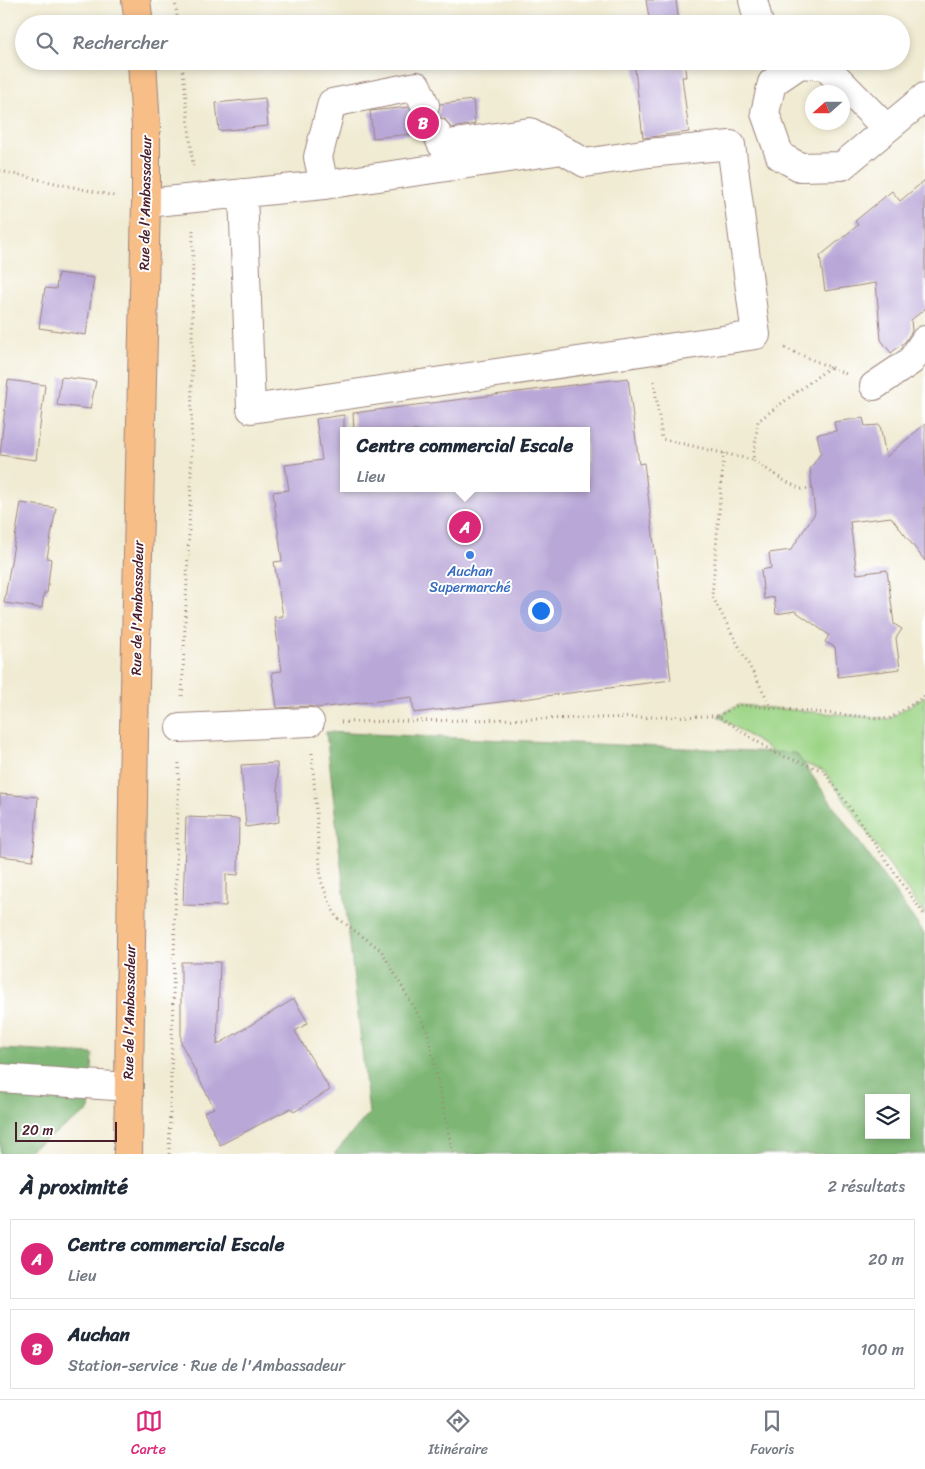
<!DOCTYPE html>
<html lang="fr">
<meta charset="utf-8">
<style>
body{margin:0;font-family:Sriracha,sans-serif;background:#f6f6f7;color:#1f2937}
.controls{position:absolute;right:15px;bottom:15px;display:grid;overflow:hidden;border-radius:0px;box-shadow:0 2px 8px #0003}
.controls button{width:45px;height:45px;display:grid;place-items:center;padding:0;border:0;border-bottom:1px solid #e0e1e3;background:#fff;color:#1f2937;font:25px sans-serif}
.compass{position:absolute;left:805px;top:85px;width:45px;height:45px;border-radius:50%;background:#fff;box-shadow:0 2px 8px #0003;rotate:249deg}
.scale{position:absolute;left:15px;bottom:12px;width:102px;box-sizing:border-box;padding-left:5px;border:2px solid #4a1f2b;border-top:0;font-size:14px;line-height:18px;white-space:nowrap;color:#4a1f2b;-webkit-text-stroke:4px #fff;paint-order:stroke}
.you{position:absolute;left:540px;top:610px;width:18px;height:18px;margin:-12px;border:4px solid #fff;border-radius:50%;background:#1a73e8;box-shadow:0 0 0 8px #1a73e833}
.badge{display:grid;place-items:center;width:32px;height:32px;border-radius:50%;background:#db2777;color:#fff;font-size:16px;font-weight:700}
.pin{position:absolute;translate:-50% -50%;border:2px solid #fff;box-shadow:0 1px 5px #0006}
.popup{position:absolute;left:340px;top:427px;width:250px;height:65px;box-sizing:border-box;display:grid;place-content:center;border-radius:0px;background:#fff;filter:drop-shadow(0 1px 4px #0005);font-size:16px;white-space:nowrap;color:#747a83}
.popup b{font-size:19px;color:#1f2937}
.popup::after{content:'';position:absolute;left:50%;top:100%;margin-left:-10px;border:10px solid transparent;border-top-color:#fff}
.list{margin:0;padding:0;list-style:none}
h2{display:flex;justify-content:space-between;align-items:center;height:65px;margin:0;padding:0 20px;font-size:21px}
h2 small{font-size:16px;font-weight:400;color:#747a83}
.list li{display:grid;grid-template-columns:32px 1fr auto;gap:15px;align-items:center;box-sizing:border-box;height:80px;margin:0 10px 10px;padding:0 10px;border:1px solid #e0e1e3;border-radius:0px}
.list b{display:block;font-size:19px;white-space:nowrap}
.list p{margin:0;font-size:16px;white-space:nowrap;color:#747a83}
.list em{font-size:16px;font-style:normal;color:#747a83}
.icon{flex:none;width:28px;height:28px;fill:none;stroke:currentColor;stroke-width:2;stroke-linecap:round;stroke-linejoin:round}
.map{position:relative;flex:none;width:925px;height:1154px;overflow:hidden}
.search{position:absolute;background:#fff;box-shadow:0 2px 8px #0003;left:15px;right:15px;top:15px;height:55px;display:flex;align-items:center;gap:12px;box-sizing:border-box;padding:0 18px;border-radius:28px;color:#747a83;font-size:19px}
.sheet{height:245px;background:#fff}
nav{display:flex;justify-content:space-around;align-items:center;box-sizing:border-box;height:70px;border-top:1px solid #e0e1e3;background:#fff;font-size:14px;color:#747a83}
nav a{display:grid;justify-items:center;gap:2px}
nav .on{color:#db2777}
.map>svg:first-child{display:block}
</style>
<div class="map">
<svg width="925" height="1154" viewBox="0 0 925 1154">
<rect width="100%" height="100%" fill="#fff"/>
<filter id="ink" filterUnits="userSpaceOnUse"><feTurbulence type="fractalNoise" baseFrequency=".02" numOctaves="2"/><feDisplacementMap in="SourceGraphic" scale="10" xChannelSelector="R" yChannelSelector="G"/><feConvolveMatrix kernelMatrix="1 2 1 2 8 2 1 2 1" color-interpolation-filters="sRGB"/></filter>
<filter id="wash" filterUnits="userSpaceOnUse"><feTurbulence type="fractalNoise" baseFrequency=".0096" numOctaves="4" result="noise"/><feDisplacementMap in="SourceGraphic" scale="20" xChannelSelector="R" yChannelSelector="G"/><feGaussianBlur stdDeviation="1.12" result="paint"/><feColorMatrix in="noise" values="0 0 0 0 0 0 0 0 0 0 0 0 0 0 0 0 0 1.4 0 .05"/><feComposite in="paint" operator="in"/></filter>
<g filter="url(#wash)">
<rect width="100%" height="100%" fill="#f0ebd2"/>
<polygon fill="#9dd587" stroke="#747a59" points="925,696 925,916 824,771 775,753 718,716 739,705 889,719"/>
<g fill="#7eb674" stroke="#646a50" fill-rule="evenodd">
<path d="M326,732L796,753L925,935V1154H334L369,1113ZM869,1098H906V1135H869Z"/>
<polygon points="0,1049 93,1054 89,1111 23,1154 0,1154"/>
</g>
<g id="blocks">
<g fill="#b9a7d8">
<polygon points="646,0 676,0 679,24 650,24"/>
<polygon points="634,61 684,61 686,77 682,77 689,132 643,138"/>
<polygon points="265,98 268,126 219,131 216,103"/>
<polygon points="473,100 475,124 451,128 445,119 434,117 438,114 440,104"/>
<polygon points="409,107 415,117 423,120 427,120 423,123 421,133 373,138 370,111"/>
<polygon points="925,180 925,309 911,320 912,331 905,342 891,353 881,340 876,283 825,291 820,256 858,225 855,221 892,191 900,201"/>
<polygon points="58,273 94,278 86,335 39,328 45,288 56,289"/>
<polygon points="61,377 96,381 90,409 57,405"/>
<polygon points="628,378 639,464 644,463 671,680 414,713 412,697 317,708 309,706 277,708 272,672 282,671 274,617 283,616 274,562 282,561 273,492 289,490 285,465 322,460 316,419 344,415 344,488 586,488 586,431 354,431 353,413"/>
<polygon points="8,380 45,385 36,460 0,455"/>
<polygon points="863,418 865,426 880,425 886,457 925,424 925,561 891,517 850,522 857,574 887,570 894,624 902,629 896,638 900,669 838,677 835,647 825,642 829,635 795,611 776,614 774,597 764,599 761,570 771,568 769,553 791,550 815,513 810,469 821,453 817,434 836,431 834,422"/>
<polygon points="21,503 56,508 47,558 51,559 47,593 44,593 42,608 4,603"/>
<polygon points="277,763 279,822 246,827 241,765"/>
<polygon points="0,794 38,797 33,860 0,856"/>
<polygon points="186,817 239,819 238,875 226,874 226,906 183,905"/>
<polygon points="181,962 220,962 217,1045 294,999 308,1023 295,1031 330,1090 294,1112 291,1108 220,1145 204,1112 214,1108 181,1043"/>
</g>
</g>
</g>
<g filter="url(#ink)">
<use href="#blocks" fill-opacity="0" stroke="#9d857e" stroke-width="1"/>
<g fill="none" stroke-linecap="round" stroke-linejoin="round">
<defs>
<g id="minor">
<polyline points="753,0 759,24"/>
<polyline points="886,128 825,66 800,64 772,83 765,113 780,156 800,167 842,166 925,97"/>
<polyline points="436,132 442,145 530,132 563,150"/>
<polyline points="324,185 318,157 332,103 417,86 425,105"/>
<polyline points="146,203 324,185 563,150 585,163 649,153 731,145 756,335 251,409 243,193"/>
<polyline points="874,386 911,361 925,340"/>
<polyline points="180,728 310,722"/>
<polyline points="0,1078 128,1087"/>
</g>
<g id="major">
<polyline points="136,0 139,24"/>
<polyline points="128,1154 134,730 146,203 146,127 142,61"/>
</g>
</defs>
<use href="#minor" stroke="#9d857e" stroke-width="30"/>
<use href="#major" stroke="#9d857e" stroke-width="30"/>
<g stroke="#9d857e" stroke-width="3" stroke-dasharray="1 4" stroke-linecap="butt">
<polyline points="175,0 178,24"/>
<polyline points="182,61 193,166"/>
<polyline points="0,171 114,196"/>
<polyline points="785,348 846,374"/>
<polyline points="654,381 662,439 753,460"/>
<polyline points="724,453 712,596 772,708"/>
<polyline points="812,488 801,489 783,480 753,460 758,421 830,367"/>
<polyline points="182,696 191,485 193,230"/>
<polyline points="718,716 739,705 889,719 925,696"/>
<polyline points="341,722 718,716 775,753 824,771 925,916"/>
<polyline points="312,753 321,881 336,917 381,950 427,1030 453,1154"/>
<polyline points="169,1154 179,760"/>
</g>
<use href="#minor" stroke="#fff" stroke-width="28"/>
<use href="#major" stroke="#f7be88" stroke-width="28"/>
</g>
</g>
<circle fill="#3f7fe0" stroke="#fff" stroke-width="2" cx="470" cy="555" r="5"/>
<g text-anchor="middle" stroke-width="4" stroke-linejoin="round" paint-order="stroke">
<g font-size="14" fill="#4a1f2b" stroke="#fff">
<text transform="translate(145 203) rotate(-89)" y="5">Rue de l'Ambassadeur</text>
<text transform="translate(137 608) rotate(-89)" y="5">Rue de l'Ambassadeur</text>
<text transform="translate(129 1012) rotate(-89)" y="5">Rue de l'Ambassadeur</text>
</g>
<g font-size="14" fill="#366cbe" stroke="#fff">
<text x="470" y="576">Auchan<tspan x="470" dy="16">Supermarché</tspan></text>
</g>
</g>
</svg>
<div class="controls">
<button><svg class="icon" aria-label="layers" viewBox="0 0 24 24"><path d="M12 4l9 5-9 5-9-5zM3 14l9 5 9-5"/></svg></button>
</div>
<svg class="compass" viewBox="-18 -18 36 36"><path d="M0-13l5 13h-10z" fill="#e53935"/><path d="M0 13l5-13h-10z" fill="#747a83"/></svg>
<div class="scale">20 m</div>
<div class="you"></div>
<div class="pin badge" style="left:465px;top:527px">A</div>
<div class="popup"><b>Centre commercial Escale</b>Lieu</div>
<div class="pin badge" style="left:423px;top:123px">B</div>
<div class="search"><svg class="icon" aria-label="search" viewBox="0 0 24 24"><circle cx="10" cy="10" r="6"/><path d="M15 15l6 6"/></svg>Rechercher</div>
</div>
<section class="sheet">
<h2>À proximité<small>2 résultats</small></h2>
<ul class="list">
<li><span class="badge">A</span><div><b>Centre commercial Escale</b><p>Lieu</p></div><em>20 m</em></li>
<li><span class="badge">B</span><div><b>Auchan</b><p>Station-service · Rue de l'Ambassadeur</p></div><em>100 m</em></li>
</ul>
</section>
<nav>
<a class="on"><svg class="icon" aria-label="map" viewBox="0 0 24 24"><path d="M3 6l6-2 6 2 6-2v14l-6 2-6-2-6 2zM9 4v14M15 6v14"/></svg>Carte</a>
<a><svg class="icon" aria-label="directions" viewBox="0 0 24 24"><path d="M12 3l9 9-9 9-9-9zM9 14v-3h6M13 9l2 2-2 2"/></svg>Itinéraire</a>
<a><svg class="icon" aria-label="saved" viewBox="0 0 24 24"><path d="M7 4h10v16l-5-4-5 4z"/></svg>Favoris</a>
</nav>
